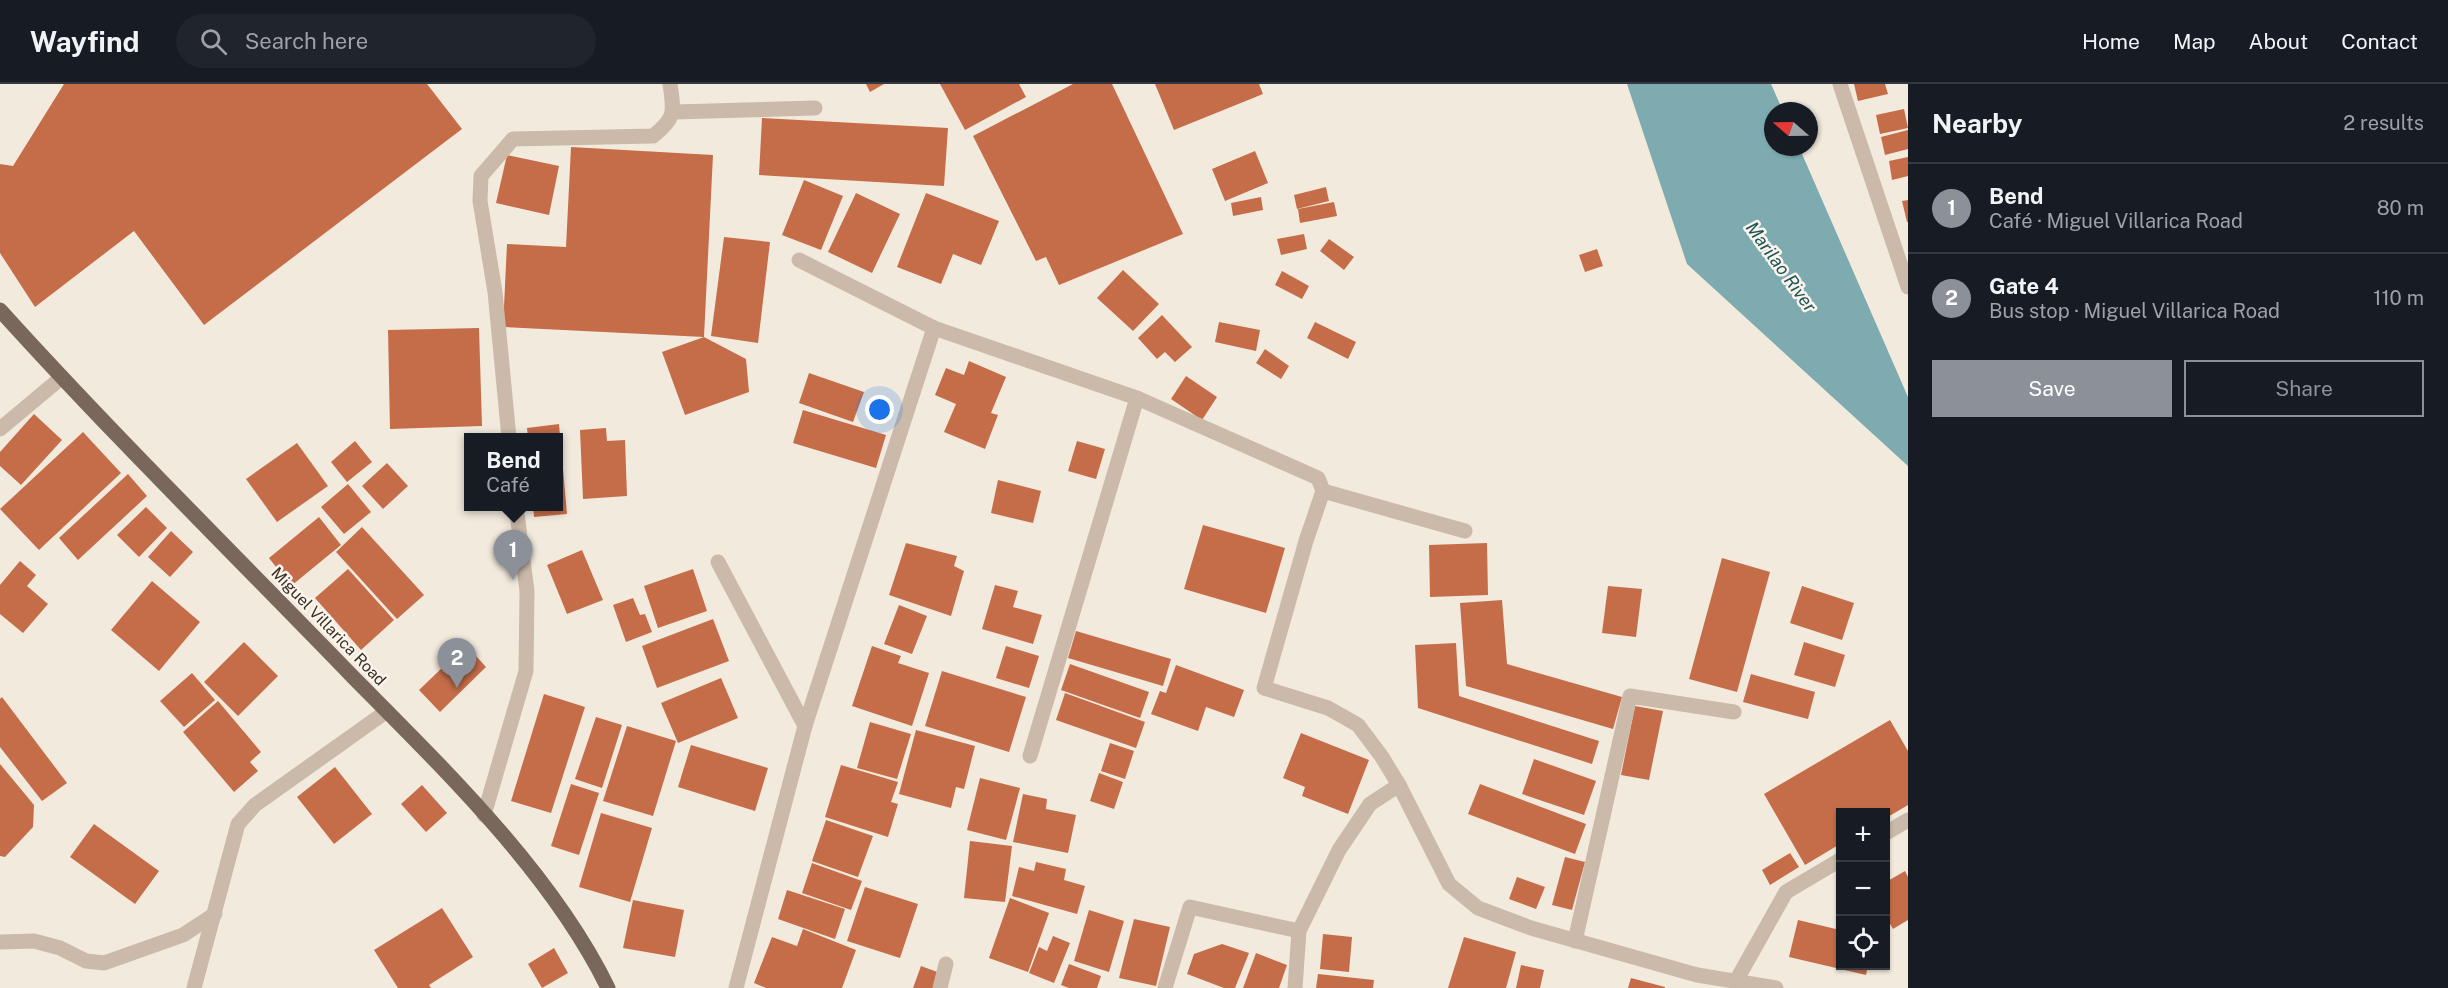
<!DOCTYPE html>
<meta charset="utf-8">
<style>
body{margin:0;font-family:"Public Sans",sans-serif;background:#20242c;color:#f1f3f6}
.controls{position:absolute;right:18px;bottom:18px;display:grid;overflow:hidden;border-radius:0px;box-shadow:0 2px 4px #0004}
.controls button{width:54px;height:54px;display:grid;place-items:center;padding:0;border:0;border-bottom:2px solid #363941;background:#171b24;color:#f1f3f6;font:30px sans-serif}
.compass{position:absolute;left:1764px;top:18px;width:54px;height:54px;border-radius:50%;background:#171b24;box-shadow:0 2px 4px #0004;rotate:290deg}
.you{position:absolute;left:880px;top:326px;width:21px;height:21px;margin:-15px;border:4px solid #fff;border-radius:50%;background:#1a73e8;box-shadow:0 0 0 9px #1a73e833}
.badge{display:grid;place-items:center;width:39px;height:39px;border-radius:50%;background:#8c9099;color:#fff;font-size:20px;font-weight:700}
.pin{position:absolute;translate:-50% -50px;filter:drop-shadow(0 2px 3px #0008)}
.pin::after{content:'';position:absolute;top:32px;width:21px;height:18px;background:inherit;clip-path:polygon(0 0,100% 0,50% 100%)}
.popup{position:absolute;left:464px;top:349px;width:99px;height:78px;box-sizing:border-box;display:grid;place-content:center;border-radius:0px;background:#171b24;filter:drop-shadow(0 2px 4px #0005);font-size:20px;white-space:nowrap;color:#9ea1a6}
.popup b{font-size:22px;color:#f1f3f6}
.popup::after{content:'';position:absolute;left:50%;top:100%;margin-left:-12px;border:12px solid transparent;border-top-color:#171b24}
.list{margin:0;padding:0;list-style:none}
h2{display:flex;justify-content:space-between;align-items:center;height:78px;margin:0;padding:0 24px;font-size:26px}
h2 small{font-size:20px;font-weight:400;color:#9ea1a6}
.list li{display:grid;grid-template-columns:39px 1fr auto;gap:18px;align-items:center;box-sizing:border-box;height:90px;padding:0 24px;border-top:2px solid #363941}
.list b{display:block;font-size:22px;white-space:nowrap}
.list p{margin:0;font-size:20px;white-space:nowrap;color:#9ea1a6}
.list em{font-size:20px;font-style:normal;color:#9ea1a6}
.actions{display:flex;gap:12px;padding:18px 24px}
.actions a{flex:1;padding:14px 0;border:2px solid #8c9099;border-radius:0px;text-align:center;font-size:21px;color:#8c9099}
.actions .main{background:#8c9099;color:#fff}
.icon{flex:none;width:33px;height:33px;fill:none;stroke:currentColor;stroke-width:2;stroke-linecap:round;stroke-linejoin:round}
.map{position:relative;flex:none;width:1908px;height:904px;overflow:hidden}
header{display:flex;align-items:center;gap:36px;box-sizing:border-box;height:84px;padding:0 30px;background:#171b24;border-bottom:2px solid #363941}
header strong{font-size:28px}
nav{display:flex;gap:33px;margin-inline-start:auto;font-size:21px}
.search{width:420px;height:54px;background:#20242c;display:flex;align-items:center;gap:15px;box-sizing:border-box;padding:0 21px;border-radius:33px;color:#9ea1a6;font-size:22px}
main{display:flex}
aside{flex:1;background:#171b24}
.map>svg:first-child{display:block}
</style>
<header>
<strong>Wayfind</strong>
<div class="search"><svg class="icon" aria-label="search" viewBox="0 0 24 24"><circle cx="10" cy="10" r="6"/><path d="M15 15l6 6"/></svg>Search here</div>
<nav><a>Home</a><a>Map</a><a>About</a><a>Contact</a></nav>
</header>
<main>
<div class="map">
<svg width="1908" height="904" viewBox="0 0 1908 904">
<rect width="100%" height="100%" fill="#f3eade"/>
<polygon fill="#7dabb0" points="1627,0 1771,0 1783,27 1773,27 1773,63 1799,63 1908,313 1908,382 1687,180"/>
<g fill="#c56d49">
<polygon points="64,0 427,0 462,45 204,241 134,147 35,223 0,169 0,80 13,82"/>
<polygon points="866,0 884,0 870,8"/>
<polygon points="940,0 1019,0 1026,13 965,46"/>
<polygon points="1073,0 1112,0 1183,150 1059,201 1046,173 1036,177 973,52"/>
<polygon points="1155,0 1259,0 1263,10 1174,46"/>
<polygon points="1854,0 1885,0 1888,10 1858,17"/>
<polygon points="1904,25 1908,44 1880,50 1876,31"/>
<polygon points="762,34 948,44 944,102 759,91"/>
<polygon points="1908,46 1908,65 1885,71 1881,53"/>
<polygon points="571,63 713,71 704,253 503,243 507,160 566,163"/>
<polygon points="1255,67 1268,99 1225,117 1212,85"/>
<polygon points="507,71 559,82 549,131 496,119"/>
<polygon points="1908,73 1908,92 1892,96 1889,77"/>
<polygon points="804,96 843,112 821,166 782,151"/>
<polygon points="1326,103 1329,117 1297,125 1294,111"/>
<polygon points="856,109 900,130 872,189 828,168"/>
<polygon points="926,109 999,137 981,181 953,170 941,200 897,183"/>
<polygon points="1261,113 1263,126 1233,132 1231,119"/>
<polygon points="1908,116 1908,138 1907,138 1902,117"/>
<polygon points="1334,118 1337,132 1300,139 1298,125"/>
<polygon points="1304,150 1307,165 1281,171 1277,155"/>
<polygon points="724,153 770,158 758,259 711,252"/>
<polygon points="1329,155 1354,173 1344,186 1320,167"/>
<polygon points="1597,165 1603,182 1585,188 1579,171"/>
<polygon points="1123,186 1159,220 1133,247 1097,214"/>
<polygon points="1282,187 1309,202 1302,215 1275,201"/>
<polygon points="1162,231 1192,263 1175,278 1165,268 1157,275 1138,254"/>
<polygon points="1219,238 1260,246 1256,267 1215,258"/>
<polygon points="1315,238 1356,258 1348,275 1307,254"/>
<polygon points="479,244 482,342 390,345 388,246"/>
<polygon points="704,253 746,275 749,308 685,331 662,268"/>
<polygon points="1265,265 1289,282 1281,295 1256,279"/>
<polygon points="969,277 1006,293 991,329 998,331 985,365 944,348 956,320 935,311 946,284 964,291"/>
<polygon points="809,289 864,308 853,338 799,319"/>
<polygon points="1186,292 1217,313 1202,336 1171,315"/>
<polygon points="803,326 886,351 876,384 793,359"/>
<polygon points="34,330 62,356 21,401 0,382 0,368"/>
<polygon points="559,340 567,430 534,433 533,422 558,422 558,354 528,354 527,344"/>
<polygon points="606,344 607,357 625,356 627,412 583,415 580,346"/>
<polygon points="83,348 121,389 39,466 0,425"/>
<polygon points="355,357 372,378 347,398 331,378"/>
<polygon points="1077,357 1105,365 1096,395 1068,387"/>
<polygon points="297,359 328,402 277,438 246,395"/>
<polygon points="387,379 408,402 383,425 362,402"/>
<polygon points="128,390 147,412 78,476 59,454"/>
<polygon points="998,396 1041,407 1033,439 991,429"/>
<polygon points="348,400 371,428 344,450 321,423"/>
<polygon points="146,423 167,444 139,473 117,451"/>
<polygon points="319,433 341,461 291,502 269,474"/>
<polygon points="1203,441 1285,464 1266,529 1184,505"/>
<polygon points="362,443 424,511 397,535 336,468"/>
<polygon points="171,447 193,468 170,493 148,473"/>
<polygon points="906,459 957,472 954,482 964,487 951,532 889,511"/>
<polygon points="1487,459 1488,511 1430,513 1429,461"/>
<polygon points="582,466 603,516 567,530 547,481"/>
<polygon points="1722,474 1770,488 1737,608 1689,595"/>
<polygon points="20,477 36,491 27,502 48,520 23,549 0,530 0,501"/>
<polygon points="348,485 394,536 361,566 315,514"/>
<polygon points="693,485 707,527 658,544 644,502"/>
<polygon points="152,497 200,538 159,587 111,546"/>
<polygon points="995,501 1018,507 1013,523 1042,531 1033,560 982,545"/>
<polygon points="1608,502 1642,505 1636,553 1602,549"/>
<polygon points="1802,502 1854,519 1842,556 1790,539"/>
<polygon points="633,514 640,531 645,530 652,548 626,558 613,521"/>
<polygon points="1502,516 1507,580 1622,613 1613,645 1466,602 1460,519"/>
<polygon points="899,521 927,532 912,570 884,560"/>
<polygon points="713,535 729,577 657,604 642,562"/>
<polygon points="1076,547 1171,575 1163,602 1068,574"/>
<polygon points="244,558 278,592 238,632 204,598"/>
<polygon points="1804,558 1845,571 1835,603 1794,591"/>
<polygon points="1456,559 1459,612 1599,657 1592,680 1418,624 1415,561"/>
<polygon points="466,561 486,583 440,628 419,606"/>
<polygon points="872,562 901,572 898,579 929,589 912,642 852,622"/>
<polygon points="1006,562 1039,572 1029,604 996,594"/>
<polygon points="1070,580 1149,608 1140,634 1061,606"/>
<polygon points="1176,581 1244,606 1234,633 1206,623 1198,647 1151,630 1160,607 1166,609"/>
<polygon points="942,587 1026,613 1009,668 925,642"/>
<polygon points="192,589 215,616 184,643 160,617"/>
<polygon points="1751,590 1815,608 1808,635 1743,618"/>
<polygon points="721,594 738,634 678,659 661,619"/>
<polygon points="1065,609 1145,638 1136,664 1056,636"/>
<polygon points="544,610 585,623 551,729 511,717"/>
<polygon points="2,613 67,699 42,717 0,663 0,615"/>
<polygon points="218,617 261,668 250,678 258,687 234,708 183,648"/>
<polygon points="1635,622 1663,627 1649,696 1621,691"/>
<polygon points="596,633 622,641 602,704 575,695"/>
<polygon points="1890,636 1908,667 1908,721 1886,734 1886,728 1840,728 1840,760 1805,781 1764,710"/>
<polygon points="870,638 911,650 897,695 857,684"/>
<polygon points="627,642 676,657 653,732 603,717"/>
<polygon points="916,646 975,662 964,705 956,703 951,724 899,710"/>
<polygon points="1301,649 1369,676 1348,730 1302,712 1305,703 1283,694"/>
<polygon points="1110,659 1134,667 1125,695 1101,687"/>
<polygon points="691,661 768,684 755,727 678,703"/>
<polygon points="1534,675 1596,697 1584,731 1522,710"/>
<polygon points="0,680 34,721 33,743 5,773 0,772"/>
<polygon points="841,681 898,698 891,718 898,720 888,753 825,733"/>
<polygon points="335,683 372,730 334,760 297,713"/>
<polygon points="1099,689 1123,698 1114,725 1090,717"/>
<polygon points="980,694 1020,704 1006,756 967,746"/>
<polygon points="571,700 599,709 579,771 551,762"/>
<polygon points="1480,700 1586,740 1575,770 1468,730"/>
<polygon points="422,701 447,729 426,748 401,720"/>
<polygon points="1023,710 1047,715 1046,725 1076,731 1068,769 1013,758"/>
<polygon points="601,729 652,744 630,818 579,803"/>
<polygon points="826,736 873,752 858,793 812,777"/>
<polygon points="94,740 159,787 135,820 70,773"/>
<polygon points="970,757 1012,762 1005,818 964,814"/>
<polygon points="1790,769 1799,783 1770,801 1762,786"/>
<polygon points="1565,773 1585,778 1572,826 1552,821"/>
<polygon points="1036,778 1066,785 1064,796 1085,802 1077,830 1012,812 1019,783 1034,787"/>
<polygon points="812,779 862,797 851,826 802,809"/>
<polygon points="1905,787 1908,793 1908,836 1893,845 1886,833 1886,798"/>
<polygon points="1517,793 1545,803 1536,825 1509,815"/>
<polygon points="865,803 918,820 900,874 847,857"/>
<polygon points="787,806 845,825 835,855 778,835"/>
<polygon points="1010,814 1049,829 1028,888 989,874"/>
<polygon points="633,816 684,826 675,873 623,864"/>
<polygon points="442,824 473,873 429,901 431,904 398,904 374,866"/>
<polygon points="1089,826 1124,837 1109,888 1074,877"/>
<polygon points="1134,835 1170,843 1156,902 1119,894"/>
<polygon points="1798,836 1840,846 1840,882 1868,882 1866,891 1789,873"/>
<polygon points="803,845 856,866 842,904 766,904 754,899 772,853 797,862"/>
<polygon points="1323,850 1352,853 1349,888 1320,885"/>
<polygon points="1053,852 1070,859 1054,899 1029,889 1039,863 1047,867"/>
<polygon points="1464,853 1516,868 1506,904 1448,904"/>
<polygon points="1222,860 1249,869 1235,904 1224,904 1187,890 1194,870"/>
<polygon points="554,864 568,889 542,904 528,880"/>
<polygon points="1256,869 1287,881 1279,904 1243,904"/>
<polygon points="1069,880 1101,892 1097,904 1069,904 1061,901"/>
<polygon points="1521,881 1544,886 1540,904 1516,904"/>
<polygon points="921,882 940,889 935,904 913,904"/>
<polygon points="1318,890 1374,896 1373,904 1316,904"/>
<polygon points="1631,894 1665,903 1665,904 1628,904"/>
</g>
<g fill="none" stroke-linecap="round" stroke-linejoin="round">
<g stroke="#cbbaaa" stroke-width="15">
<polyline points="1840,0 1908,203"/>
<polyline points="674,28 815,24"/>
<polyline points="799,176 934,244 1137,314 1318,394 1323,407 1306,457 1264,604 1328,624 1358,641 1382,673 1399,701 1449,800 1478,824 1531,844 1697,891 1776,904"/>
<polyline points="0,345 61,294"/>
<path d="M509,354L495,208L480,117L481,92L513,55L653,52C676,34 674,28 670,0"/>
<polyline points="1323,407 1465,447"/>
<polyline points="718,478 805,642"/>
<polyline points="1030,672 1137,314"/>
<polyline points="484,731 526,587 527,507 516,422"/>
<polyline points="1886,749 1908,736"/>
<polyline points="1575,857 1630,612 1734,628"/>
<polyline points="0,858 34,857 60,864 86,877 104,879 183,851 215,830"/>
<polyline points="1736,897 1786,808 1840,776"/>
<polyline points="194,904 238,740 255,721 387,627"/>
<polyline points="736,904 805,642 934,244"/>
<polyline points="940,904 946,880"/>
<polyline points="1165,904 1190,823 1299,847"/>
<polyline points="1295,904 1299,847 1339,766 1370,720 1399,701"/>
</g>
<path stroke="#7a675b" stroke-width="15" d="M0,226C114,352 235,471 353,593C443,684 552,789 608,904"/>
</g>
<g text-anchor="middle" stroke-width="5" stroke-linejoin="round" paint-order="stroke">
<g font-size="16" fill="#382f29" stroke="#faf4eb">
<text transform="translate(329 542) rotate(46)" y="6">Miguel Villarica Road</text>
</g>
<g font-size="18" font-style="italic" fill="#1f535a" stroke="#faf4eb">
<text transform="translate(1781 183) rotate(54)" y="6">Marilao River</text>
</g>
</g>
</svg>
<div class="controls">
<button>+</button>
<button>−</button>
<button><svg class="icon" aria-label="locate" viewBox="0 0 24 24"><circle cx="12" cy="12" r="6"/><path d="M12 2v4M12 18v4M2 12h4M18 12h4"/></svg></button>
</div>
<svg class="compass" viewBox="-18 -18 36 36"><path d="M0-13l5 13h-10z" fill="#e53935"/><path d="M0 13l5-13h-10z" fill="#9ea1a6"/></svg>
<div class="you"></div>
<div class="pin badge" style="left:513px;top:496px">1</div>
<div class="popup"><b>Bend</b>Café</div>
<div class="pin badge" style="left:457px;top:604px">2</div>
</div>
<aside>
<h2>Nearby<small>2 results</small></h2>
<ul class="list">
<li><span class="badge">1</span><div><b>Bend</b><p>Café · Miguel Villarica Road</p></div><em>80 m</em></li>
<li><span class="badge">2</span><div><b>Gate 4</b><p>Bus stop · Miguel Villarica Road</p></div><em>110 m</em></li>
</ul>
<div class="actions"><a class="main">Save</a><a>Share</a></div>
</aside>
</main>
